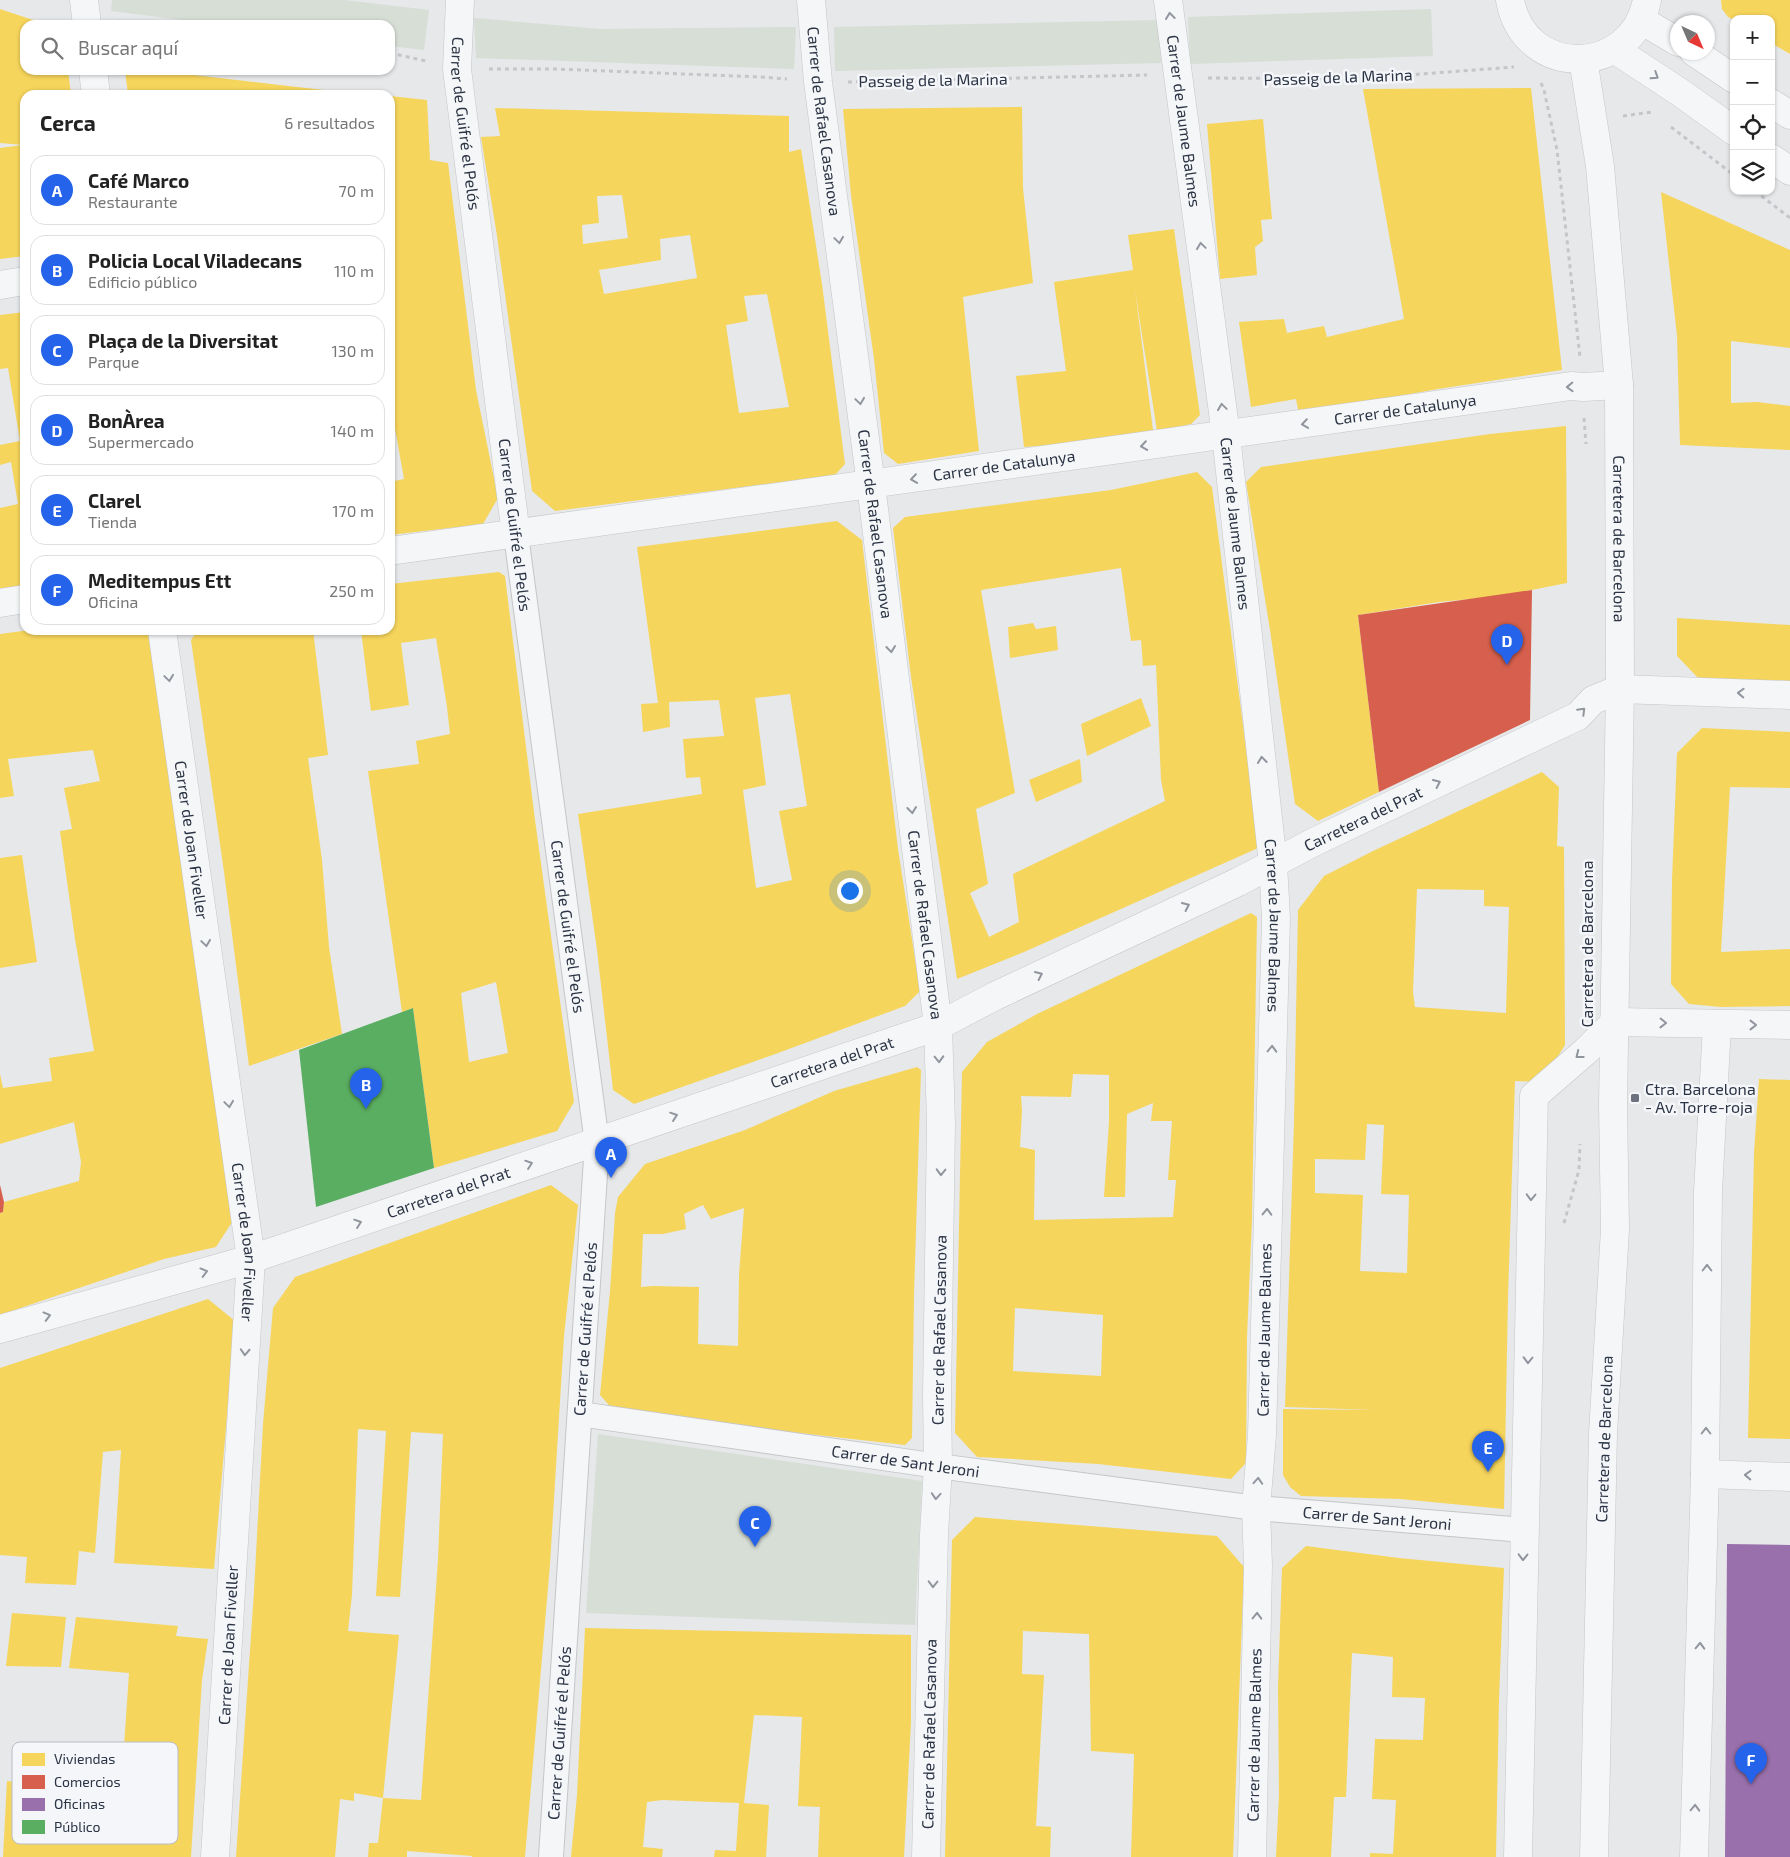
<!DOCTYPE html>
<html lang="es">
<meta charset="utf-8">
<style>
body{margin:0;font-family:"Exo 2",sans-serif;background:#f2f2f2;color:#222}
.controls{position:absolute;right:15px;top:15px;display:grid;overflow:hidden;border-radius:10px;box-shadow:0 1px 4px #0004}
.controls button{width:45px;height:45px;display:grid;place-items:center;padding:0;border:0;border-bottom:1px solid #e0e0e0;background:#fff;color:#222;font:25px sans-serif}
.compass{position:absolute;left:1670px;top:15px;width:45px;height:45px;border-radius:50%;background:#fff;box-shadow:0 1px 4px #0004;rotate:136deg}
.you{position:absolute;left:849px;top:890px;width:18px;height:18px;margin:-12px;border:4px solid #fff;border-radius:50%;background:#1a73e8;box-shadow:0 0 0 8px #1a73e833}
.badge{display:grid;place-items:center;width:32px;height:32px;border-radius:50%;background:#2563eb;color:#fff;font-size:16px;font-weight:700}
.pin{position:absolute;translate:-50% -41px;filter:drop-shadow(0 1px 2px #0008)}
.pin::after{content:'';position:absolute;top:26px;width:18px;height:15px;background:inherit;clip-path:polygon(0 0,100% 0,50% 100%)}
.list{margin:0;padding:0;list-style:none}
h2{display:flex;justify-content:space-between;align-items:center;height:65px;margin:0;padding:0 20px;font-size:21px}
h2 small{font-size:16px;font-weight:400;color:#767676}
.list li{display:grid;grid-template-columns:32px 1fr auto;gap:15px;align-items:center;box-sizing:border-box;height:70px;margin:0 10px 10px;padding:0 10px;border:1px solid #e0e0e0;border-radius:15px}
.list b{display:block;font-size:19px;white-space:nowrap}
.list p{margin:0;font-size:16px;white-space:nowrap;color:#767676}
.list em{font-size:16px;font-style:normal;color:#767676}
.icon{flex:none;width:28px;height:28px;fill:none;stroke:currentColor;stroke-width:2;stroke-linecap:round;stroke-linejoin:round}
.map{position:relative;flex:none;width:1790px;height:1857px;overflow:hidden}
.search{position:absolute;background:#fff;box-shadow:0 1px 4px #0004;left:20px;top:20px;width:375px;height:55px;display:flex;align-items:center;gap:12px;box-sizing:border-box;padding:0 18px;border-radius:15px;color:#767676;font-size:19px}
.panel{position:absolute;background:#fff;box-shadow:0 1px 4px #0004;left:20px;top:90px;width:375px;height:545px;border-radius:15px}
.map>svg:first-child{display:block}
</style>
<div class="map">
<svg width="1790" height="1857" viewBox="0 0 1790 1857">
<rect width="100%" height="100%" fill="#e6e8ea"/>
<g fill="#d6ded6">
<polygon points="112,0 344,0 429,10 424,50 390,46 390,25 222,25 111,11"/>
<polygon points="1431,9 1433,56 1190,64 1188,17"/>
<polygon points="474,18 601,29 796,27 794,69 476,58"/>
<polygon points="1160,20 1161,63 835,71 834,27"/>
<polygon points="598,1434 922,1481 915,1625 586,1613"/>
</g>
<g fill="#f6d55c" fill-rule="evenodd">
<polygon points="1721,0 1790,0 1790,54 1771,43 1771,19 1734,19 1734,20 1728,17 1722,9"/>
<polygon points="0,9 48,25 25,25 25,70 68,70 71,95 25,95 25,256 0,259 0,148 23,145 0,143"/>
<polygon points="125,70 150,70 367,95 128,95"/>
<polygon points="1531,88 1562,370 1438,389 1299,414 1296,399 1251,407 1239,322 1284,319 1287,333 1324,326 1327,337 1404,319 1363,89"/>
<polygon points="390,96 427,100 430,160 448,163 476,390 498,498 483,524 390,535 390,482 404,479 391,406 391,373 394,345 390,345"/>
<polygon points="1022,107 1023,188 1033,283 963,297 979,451 898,464 884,453 874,359 851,195 843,109"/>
<path d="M495,108L789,116V152L801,149L822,284L845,464L835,475L555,511L532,491L497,236L481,137L500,136ZM622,195L628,238L583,244L582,225L599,223L597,196ZM690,235L697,278L604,294L599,270L661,260L660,239ZM767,294L789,407L739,413L726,325L748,321L744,296Z"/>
<polygon points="1263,119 1272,219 1261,220 1263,241 1255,247 1257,275 1220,279 1207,124"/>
<polygon points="1661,192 1790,250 1790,348 1731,341 1731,403 1757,402 1790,406 1790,450 1680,445 1677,336"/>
<polygon points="1174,229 1200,415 1191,424 1157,431 1135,290 1153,430 1076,443 1024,447 1016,376 1066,371 1054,282 1133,270 1128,235"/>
<polygon points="25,312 25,587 0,590 0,508 18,504 11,462 0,465 0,445 20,441 8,368 0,369 0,315"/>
<polygon points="1566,426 1567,583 1502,596 1439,602 1358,615 1379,792 1318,821 1295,804 1270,630 1246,482 1261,467 1490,434"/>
<path d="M1197,472L1212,487L1249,771L1266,837L1256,849L1024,952L957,979L911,677L893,528L905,517L1111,490ZM1121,568L1131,641L1141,640L1143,666L1156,665L1161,780L1165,801L1013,874L1019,922L989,937L970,893L988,884L976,809L1015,793L981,590Z"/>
<path d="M837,521L862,540L898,849L920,991L905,1006L778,1053L634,1104L613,1090L597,950L578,814L702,794L700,777L686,778L683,739L724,736L719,700L669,702L670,727L643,732L641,704L658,703L637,547ZM790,694L807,806L779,811L792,880L756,888L743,790L766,785L755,698Z"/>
<path d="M499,572L505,576L535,820L574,1102L557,1131L434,1168L413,1008L402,1012L368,771L419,764L416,741L450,734L447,707L436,638L401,643L409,705L371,711L361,630H390V584ZM496,982L508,1053L469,1062L461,993Z"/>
<polygon points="1677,618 1790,625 1790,683 1700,680 1677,656"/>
<polygon points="1033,623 1036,629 1056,626 1058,650 1010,658 1008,627"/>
<polygon points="30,630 149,630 236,1216 216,1247 164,1259 0,1315 0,1213 3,1212 4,1202 79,1181 81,1162 74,1122 0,1144 0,1074 3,1088 52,1081 49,1058 94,1051 75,939 60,831 72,829 64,788 100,781 93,750 8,759 14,796 0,798 0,634"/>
<polygon points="198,630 313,630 328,755 308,758 322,860 329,947 342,1034 249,1066 224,872 191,640"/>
<polygon points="1141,698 1151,726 1087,756 1081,724"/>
<polygon points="1702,728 1790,732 1790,788 1730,787 1721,952 1790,949 1790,1006 1721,1007 1689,1004 1671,984 1672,880 1677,753"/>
<polygon points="1080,759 1082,782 1036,802 1029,780"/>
<path d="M1542,772L1559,787L1557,846L1564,847L1565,1045L1542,1082L1515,1081L1508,1297L1504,1509L1400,1499L1301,1496L1290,1487L1283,1475V1409L1375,1410L1285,1407L1294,1121L1298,910L1324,876L1373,851ZM1417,889L1484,890V906L1509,907L1506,1013L1415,1007L1413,992ZM1367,1124L1384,1125L1381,1194L1409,1195L1407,1273L1360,1271L1363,1195L1315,1193V1159L1365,1160Z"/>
<polygon points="22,855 37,962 0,968 0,858"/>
<path d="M1251,913L1257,917L1252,1220L1247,1338L1246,1463L1231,1479L1098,1464L977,1457L955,1433L962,1072L987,1042L1037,1014ZM1073,1074L1109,1075V1122L1104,1197H1125L1127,1114L1153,1103L1151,1121H1172L1168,1180H1176L1173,1217L1034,1220L1035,1150L1020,1147L1022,1111L1021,1096L1071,1097ZM1015,1308L1103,1315L1101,1376L1013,1371Z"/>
<path d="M917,1067L921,1070L914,1295L912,1438L905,1445L615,1412L600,1395L610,1291L615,1213L618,1197L645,1164L745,1130L834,1091ZM703,1205L711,1219L744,1208L739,1275L738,1346L698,1344L699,1287L653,1286L641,1287L643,1234H663L686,1229L684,1214Z"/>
<polygon points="1759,1079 1790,1080 1790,1439 1748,1438 1754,1153"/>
<polygon points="551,1185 578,1205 564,1336 550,1564 525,1857 472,1857 472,1856 407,1851 407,1857 368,1857 369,1843 378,1843 383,1798 421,1800 438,1559 443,1434 411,1432 400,1597 376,1596 386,1431 358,1429 352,1595 348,1631 399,1635 383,1798 354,1793 354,1801 340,1799 335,1857 236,1857 254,1591 263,1424 273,1308 295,1277"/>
<polygon points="208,1299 235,1321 214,1569 114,1563 121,1450 103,1452 95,1553 79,1551 76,1585 25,1583 27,1557 0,1555 0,1368"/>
<polygon points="975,1517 1217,1536 1244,1567 1233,1857 1131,1857 1134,1754 1091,1751 1089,1634 1023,1631 1022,1674 1044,1675 1036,1826 1051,1827 1050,1857 945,1857 952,1540"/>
<polygon points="1306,1546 1399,1558 1504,1568 1499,1699 1496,1857 1370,1857 1370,1853 1393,1854 1396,1800 1372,1799 1375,1739 1423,1740 1425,1698 1392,1697 1393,1657 1352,1653 1346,1797 1334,1797 1331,1857 1276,1857 1279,1795 1278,1687 1282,1568"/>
<polygon points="12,1613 66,1617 61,1667 6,1666"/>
<polygon points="76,1617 178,1626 176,1636 208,1639 202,1680 191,1857 3,1857 7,1781 121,1791 129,1673 69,1668"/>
<polygon points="585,1628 911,1635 911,1722 904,1857 818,1857 820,1807 798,1806 802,1717 754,1715 744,1803 769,1805 766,1857 714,1857 715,1850 736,1851 739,1803 662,1800 647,1802 643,1847 663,1849 662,1857 571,1857 577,1795"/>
</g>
<g fill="#d6604d">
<polygon points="1532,590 1530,720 1379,792 1358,615"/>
<polygon points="0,1185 4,1202 3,1212 0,1213"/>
</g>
<polygon fill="#9970ab" points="1727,1544 1790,1545 1790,1857 1725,1857"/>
<polygon fill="#5aae61" points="413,1008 434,1168 316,1207 299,1050"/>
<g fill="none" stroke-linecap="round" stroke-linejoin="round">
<defs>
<g id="pedestrian">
<path id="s1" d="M516,535L597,1143L551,1857"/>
<path id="s2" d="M580,1414L938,1466L1256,1508L1524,1530"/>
</g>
<g id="minor">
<polyline points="84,0 87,25"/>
<path id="s3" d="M460,0L457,69L516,535"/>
<path id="s4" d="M811,0L818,82L871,485L938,1026L941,1123L937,1395L938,1466L934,1535L926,1857"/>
<path id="s5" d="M1168,0L1226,435L1273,864L1276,918L1262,1435L1256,1508L1258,1565L1252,1857"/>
<polyline points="93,70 96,95"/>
<polyline points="0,285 25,281"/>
<path id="s6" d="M390,551L1571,386L1583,387L1619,385"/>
<polyline points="0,603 25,599"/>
<path id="s7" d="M162,630L251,1259L215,1857"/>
<path id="s8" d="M0,1329L251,1259L938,1026L995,996L1238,882L1314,842L1578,716L1593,700L1620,689L1790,695"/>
<polyline points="1705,1474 1790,1477"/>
<polyline points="1518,1857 1534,1096 1586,1051 1615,1022 1790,1025"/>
<polyline points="1694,1857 1705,1474 1708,1192 1717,1025"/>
</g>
<g id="tertiary">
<path d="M1510,0C1524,79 1632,78 1647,0"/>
<polyline points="1641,20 1678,42"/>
<polyline points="1614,49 1681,93 1734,131"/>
<polyline points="1694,52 1734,79"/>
<path id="s9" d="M1583,59L1600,166L1619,385L1620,689L1613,1104L1615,1229L1603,1434L1594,1857"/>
<polyline points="1771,103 1790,115"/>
<polyline points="1771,158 1790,171"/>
</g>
</defs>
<use href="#pedestrian" stroke="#c4c6c8" stroke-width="26"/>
<use href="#minor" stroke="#c4c6c8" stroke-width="29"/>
<use href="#tertiary" stroke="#c4c6c8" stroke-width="29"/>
<g stroke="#c5c6ca" stroke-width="3" stroke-dasharray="4 4" stroke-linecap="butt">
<polyline points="117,21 135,25"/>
<polyline points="390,53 426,61"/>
<polyline points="489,69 555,69 761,77 787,79"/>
<polyline points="1208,78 1355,79 1514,67"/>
<polyline points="848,82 1147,75"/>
<polyline points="1541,83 1544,90 1557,150 1580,357"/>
<polyline points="1623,116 1652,112"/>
<polyline points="1671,127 1734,175"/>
<polyline points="1755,191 1790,218"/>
<polyline points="1584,418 1586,444"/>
<polyline points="1564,1223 1579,1170 1580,1144"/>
</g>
<use href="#pedestrian" stroke="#f5f6f7" stroke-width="24"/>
<use href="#minor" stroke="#f5f6f7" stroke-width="28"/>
<use href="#tertiary" stroke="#f5f6f7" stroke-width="28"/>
</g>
<defs><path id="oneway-chevron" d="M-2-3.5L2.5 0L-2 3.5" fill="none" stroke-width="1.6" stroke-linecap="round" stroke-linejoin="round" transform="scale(1.25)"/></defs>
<g stroke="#90959e">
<use href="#oneway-chevron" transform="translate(1170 16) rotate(-97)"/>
<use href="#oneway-chevron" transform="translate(1655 76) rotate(33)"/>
<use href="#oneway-chevron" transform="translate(839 240) rotate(82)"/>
<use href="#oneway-chevron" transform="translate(1201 246) rotate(-98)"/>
<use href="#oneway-chevron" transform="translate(1570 387) rotate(178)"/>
<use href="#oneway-chevron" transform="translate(860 401) rotate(82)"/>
<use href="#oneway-chevron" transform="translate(1222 407) rotate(-98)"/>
<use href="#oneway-chevron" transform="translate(1305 424) rotate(172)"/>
<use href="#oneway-chevron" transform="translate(1144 446) rotate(172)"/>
<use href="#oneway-chevron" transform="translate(914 479) rotate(172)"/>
<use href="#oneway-chevron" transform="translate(891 649) rotate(83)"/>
<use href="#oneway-chevron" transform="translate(169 678) rotate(82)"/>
<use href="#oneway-chevron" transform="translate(1741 693) rotate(-178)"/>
<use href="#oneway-chevron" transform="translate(1582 711) rotate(-45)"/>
<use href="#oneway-chevron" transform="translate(1262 760) rotate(-96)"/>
<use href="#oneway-chevron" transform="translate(1437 783) rotate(-25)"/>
<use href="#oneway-chevron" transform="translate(912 810) rotate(83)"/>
<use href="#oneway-chevron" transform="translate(1186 906) rotate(-25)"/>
<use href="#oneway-chevron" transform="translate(206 943) rotate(82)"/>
<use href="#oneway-chevron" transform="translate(1039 975) rotate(-25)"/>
<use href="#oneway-chevron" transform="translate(1663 1023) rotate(1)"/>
<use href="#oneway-chevron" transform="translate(1753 1025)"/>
<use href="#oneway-chevron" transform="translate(1272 1049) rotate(-88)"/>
<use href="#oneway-chevron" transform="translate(1579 1055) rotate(142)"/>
<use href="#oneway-chevron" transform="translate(939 1059) rotate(88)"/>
<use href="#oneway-chevron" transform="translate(229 1104) rotate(82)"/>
<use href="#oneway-chevron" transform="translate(674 1116) rotate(-19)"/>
<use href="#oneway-chevron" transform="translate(529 1164) rotate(-19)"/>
<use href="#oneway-chevron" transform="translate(941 1172) rotate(91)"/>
<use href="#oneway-chevron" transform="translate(1531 1197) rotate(91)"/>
<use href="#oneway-chevron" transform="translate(1267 1212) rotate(-89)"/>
<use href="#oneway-chevron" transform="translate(358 1223) rotate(-19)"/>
<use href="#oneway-chevron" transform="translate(1707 1268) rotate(-90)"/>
<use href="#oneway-chevron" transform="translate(204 1272) rotate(-15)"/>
<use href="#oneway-chevron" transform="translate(47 1316) rotate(-15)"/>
<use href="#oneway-chevron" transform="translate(245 1352) rotate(93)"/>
<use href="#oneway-chevron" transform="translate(1528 1360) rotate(91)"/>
<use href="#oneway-chevron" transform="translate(1706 1431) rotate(-90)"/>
<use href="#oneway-chevron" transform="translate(1748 1475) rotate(-178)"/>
<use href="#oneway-chevron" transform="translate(1258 1481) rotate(-86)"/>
<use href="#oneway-chevron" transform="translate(936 1496) rotate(94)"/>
<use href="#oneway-chevron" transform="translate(1523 1557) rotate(91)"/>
<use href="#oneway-chevron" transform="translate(933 1584) rotate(91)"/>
<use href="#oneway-chevron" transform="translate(1257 1616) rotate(-89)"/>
<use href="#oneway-chevron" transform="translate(1700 1646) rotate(-88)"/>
<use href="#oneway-chevron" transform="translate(1695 1808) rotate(-88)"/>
</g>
<rect fill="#6c737f" stroke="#f4f6f9" stroke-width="2" x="1630" y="1093" width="10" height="10" rx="2.5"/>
<g text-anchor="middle" stroke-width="5" stroke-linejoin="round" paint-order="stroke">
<g font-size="16" fill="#2b3445" stroke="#f4f6f9">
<text transform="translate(1338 77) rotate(-2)" y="6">Passeig de la Marina</text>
<text transform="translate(933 80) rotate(-1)" y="6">Passeig de la Marina</text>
<text dy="6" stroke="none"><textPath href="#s5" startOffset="122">Carrer de Jaume Balmes</textPath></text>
<text dy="6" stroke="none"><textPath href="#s4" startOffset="122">Carrer de Rafael Casanova</textPath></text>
<text dy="6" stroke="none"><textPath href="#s3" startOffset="124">Carrer de Guifré el Pelós</textPath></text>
<text dy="6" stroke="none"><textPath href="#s6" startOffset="1025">Carrer de Catalunya</textPath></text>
<text dy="6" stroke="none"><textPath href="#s6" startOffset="620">Carrer de Catalunya</textPath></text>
<text dy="6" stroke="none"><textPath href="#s5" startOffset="528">Carrer de Jaume Balmes</textPath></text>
<text dy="6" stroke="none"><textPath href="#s4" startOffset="528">Carrer de Rafael Casanova</textPath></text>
<text transform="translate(515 525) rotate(83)" y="6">Carrer de Guifré el Pelós</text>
<text dy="6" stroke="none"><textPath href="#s9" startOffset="482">Carretera de Barcelona</textPath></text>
<text dy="6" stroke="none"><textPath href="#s8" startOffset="1459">Carretera del Prat</textPath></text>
<text dy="6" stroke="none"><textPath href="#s7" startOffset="212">Carrer de Joan Fiveller</textPath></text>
<text dy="6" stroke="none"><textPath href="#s4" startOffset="932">Carrer de Rafael Casanova</textPath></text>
<text dy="6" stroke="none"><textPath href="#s5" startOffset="932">Carrer de Jaume Balmes</textPath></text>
<text dy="6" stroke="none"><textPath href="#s1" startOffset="395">Carrer de Guifré el Pelós</textPath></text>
<text transform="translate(1587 944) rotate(-90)" y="6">Carretera de Barcelona</text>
<text dy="6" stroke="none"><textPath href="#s8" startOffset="874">Carretera del Prat</textPath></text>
<text dy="6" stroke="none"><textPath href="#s8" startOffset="469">Carretera del Prat</textPath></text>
<text dy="6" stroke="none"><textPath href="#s7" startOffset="618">Carrer de Joan Fiveller</textPath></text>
<text transform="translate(585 1329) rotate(-86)" y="6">Carrer de Guifré el Pelós</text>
<text transform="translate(939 1330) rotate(-89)" y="6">Carrer de Rafael Casanova</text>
<text transform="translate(1264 1330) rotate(-89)" y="6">Carrer de Jaume Balmes</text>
<text transform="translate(1604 1439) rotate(-88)" y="6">Carretera de Barcelona</text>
<text dy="6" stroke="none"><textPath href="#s2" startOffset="329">Carrer de Sant Jeroni</textPath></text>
<text dy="6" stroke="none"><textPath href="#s2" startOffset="804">Carrer de Sant Jeroni</textPath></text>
<text transform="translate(228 1645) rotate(-87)" y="6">Carrer de Joan Fiveller</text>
<text transform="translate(559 1733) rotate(-86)" y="6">Carrer de Guifré el Pelós</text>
<text transform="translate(929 1734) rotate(-89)" y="6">Carrer de Rafael Casanova</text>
<text transform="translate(1254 1735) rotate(-89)" y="6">Carrer de Jaume Balmes</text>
</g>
<g font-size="16" fill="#2b3445" stroke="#f4f6f9" text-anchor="start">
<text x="1645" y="1095">Ctra. Barcelona<tspan x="1645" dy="18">- Av. Torre-roja</tspan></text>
</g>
</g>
<rect x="12" y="1742" width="166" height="102" rx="8" fill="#f4f6f9" stroke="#b8bcc3" stroke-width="1"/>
<rect x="22" y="1753" width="23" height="13" fill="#f6d55c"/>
<rect x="22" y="1775" width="23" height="14" fill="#d6604d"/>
<rect x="22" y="1798" width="23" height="13" fill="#9970ab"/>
<rect x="22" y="1820" width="23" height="14" fill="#5aae61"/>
<g font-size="14" fill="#2b3445">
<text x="54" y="1764">Viviendas</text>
<text x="54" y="1787">Comercios</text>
<text x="54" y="1809">Oficinas</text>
<text x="54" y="1832">Público</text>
</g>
</svg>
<div class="controls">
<button>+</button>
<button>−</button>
<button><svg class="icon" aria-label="locate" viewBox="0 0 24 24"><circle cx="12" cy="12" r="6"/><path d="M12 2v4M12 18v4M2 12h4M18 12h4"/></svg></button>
<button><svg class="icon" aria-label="layers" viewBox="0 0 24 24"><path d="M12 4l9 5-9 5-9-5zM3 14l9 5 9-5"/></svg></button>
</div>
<svg class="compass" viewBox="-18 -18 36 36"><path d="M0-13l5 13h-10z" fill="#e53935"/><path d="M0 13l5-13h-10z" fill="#767676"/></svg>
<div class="you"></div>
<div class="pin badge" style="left:611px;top:1178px">A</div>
<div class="pin badge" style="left:366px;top:1109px">B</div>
<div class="pin badge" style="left:755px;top:1547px">C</div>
<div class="pin badge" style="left:1507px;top:665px">D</div>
<div class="pin badge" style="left:1488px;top:1472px">E</div>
<div class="pin badge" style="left:1751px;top:1784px">F</div>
<div class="search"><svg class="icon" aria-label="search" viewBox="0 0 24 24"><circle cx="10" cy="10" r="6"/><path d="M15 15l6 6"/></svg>Buscar aquí</div>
<section class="panel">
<h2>Cerca<small>6 resultados</small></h2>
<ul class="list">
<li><span class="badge">A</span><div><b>Café Marco</b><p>Restaurante</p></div><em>70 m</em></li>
<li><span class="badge">B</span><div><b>Policia Local Viladecans</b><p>Edificio público</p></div><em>110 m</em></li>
<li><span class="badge">C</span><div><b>Plaça de la Diversitat</b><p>Parque</p></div><em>130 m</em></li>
<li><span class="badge">D</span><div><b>BonÀrea</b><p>Supermercado</p></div><em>140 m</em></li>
<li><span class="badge">E</span><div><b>Clarel</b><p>Tienda</p></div><em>170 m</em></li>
<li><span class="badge">F</span><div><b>Meditempus Ett</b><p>Oficina</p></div><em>250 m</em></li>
</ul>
</section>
</div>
